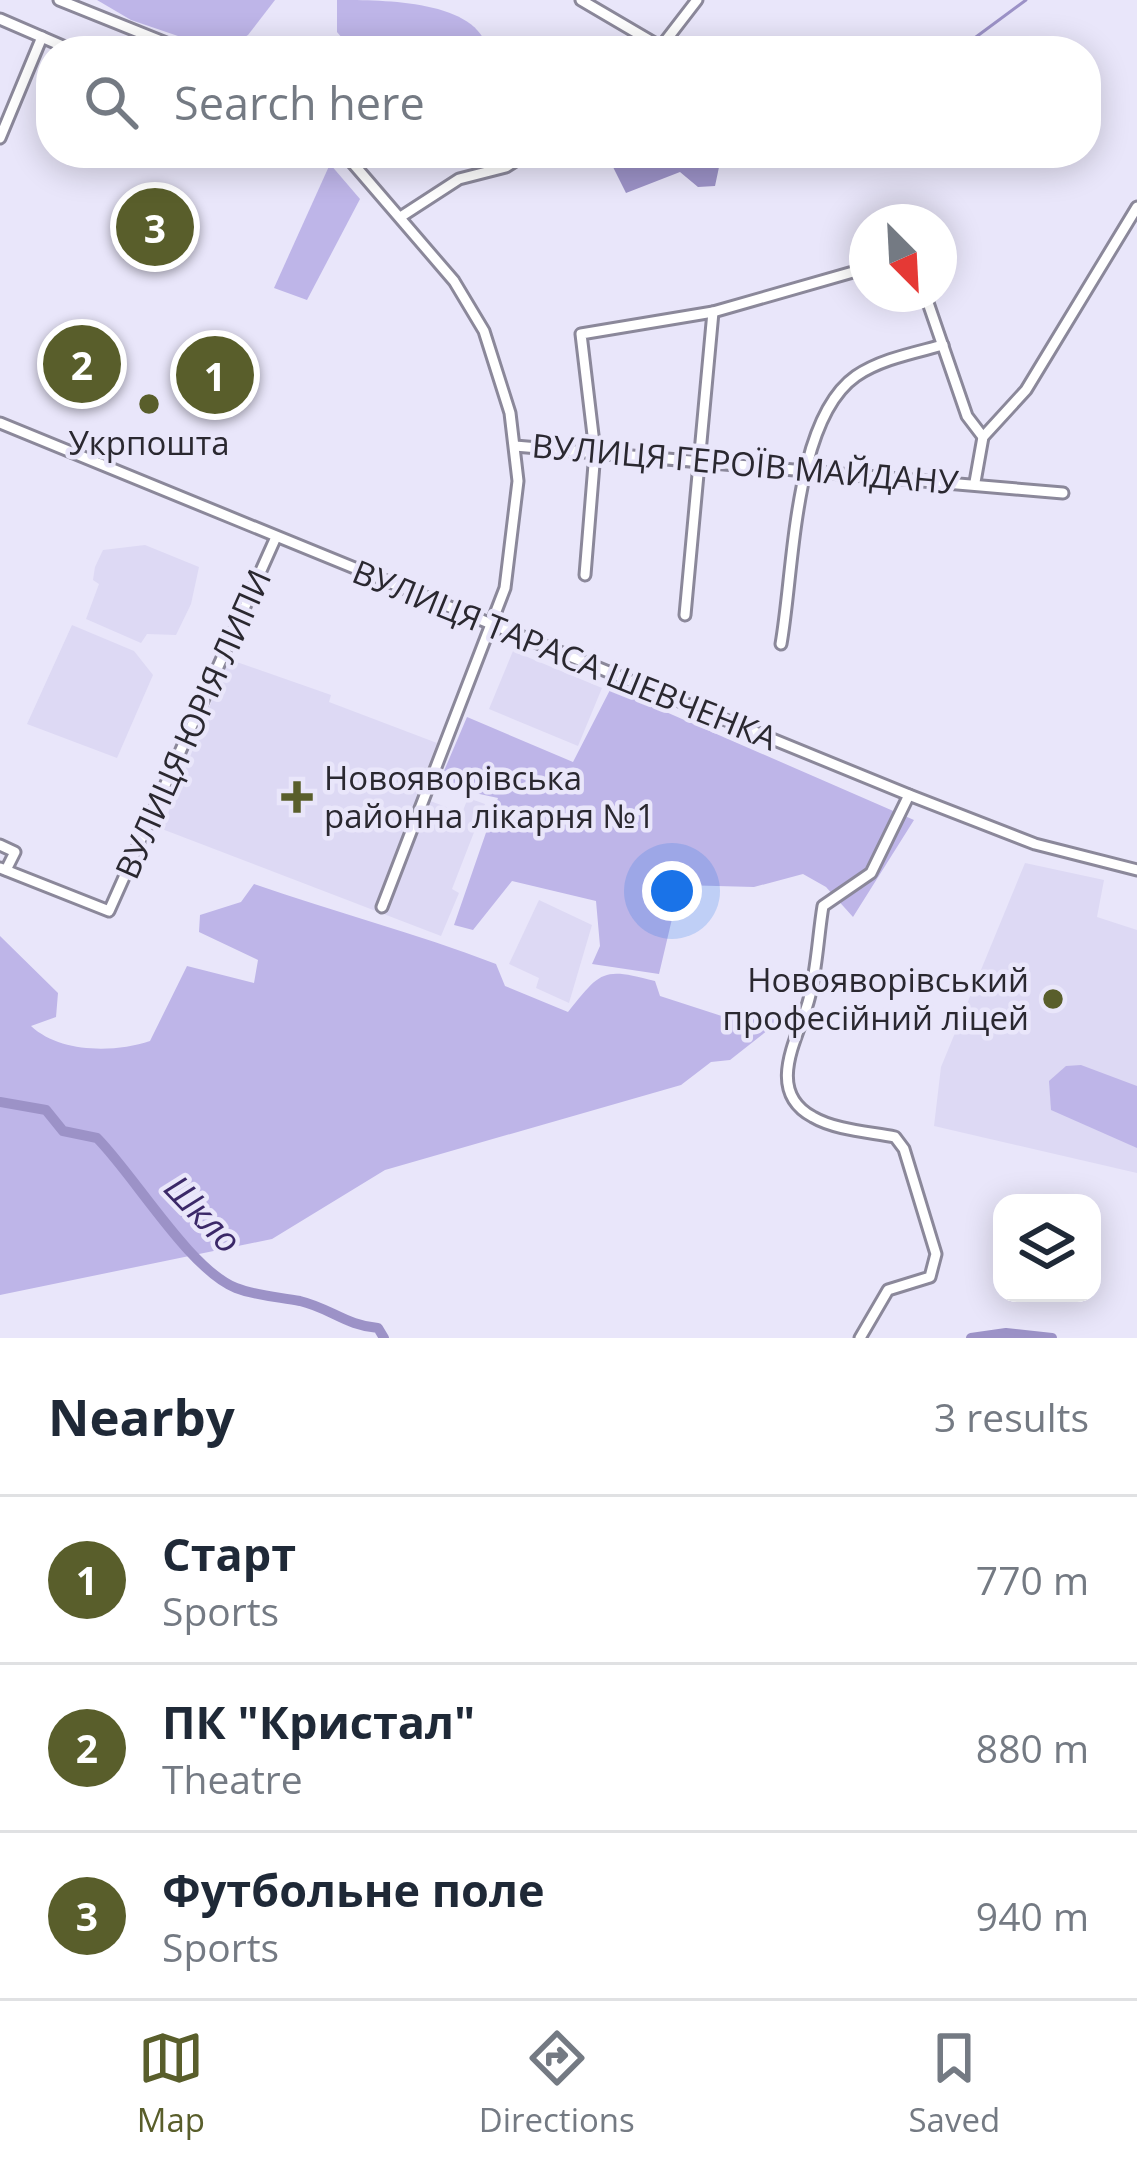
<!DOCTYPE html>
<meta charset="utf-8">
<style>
body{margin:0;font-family:"Open Sans",sans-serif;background:#f6f6f7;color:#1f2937}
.controls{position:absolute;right:36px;bottom:36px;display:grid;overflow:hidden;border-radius:24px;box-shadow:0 6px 30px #0003}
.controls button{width:108px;height:108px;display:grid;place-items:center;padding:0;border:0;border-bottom:3px solid #e0e1e3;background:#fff;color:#1f2937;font:60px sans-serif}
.compass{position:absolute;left:849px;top:204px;width:108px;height:108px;border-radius:50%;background:#fff;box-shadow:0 6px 30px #0003;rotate:156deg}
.you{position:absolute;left:672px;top:891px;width:42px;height:42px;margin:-30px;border:9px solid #fff;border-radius:50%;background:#1a73e8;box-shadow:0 0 0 18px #1a73e833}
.badge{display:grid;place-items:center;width:78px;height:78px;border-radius:50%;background:#595e2b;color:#fff;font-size:39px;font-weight:700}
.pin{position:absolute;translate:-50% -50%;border:6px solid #fff;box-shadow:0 3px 12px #0006}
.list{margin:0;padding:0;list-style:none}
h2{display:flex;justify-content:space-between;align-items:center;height:156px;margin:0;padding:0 48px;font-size:51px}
h2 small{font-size:39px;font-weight:400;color:#747a83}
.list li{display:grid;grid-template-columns:78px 1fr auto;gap:36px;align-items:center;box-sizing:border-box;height:168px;padding:0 48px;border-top:3px solid #e0e1e3}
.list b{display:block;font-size:45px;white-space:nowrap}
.list p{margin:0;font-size:39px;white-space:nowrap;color:#747a83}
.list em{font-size:39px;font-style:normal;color:#747a83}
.icon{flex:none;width:66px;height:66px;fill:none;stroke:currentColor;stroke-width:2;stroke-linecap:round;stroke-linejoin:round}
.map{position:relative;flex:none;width:1137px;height:1338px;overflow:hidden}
.search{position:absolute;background:#fff;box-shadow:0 6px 30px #0003;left:36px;right:36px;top:36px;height:132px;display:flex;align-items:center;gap:30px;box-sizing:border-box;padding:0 42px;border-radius:48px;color:#747a83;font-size:45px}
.sheet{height:660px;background:#fff}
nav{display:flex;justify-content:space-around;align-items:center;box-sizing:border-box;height:168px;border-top:3px solid #e0e1e3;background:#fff;font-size:33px;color:#747a83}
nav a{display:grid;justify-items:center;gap:6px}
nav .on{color:#595e2b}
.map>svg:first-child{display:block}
</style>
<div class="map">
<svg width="1137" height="1338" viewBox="0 0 1137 1338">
<rect width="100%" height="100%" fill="#e9e6fa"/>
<g fill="#ddd9f4">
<polygon points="145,545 199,567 191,604 176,635 147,634 141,643 86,619 99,584 93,580 95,567 103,550"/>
<polygon points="72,625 134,651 153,675 117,758 27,724"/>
<polygon points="513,651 602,688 578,746 489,709"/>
<polygon points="228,659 331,695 329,702 437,743 417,796 462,813 468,798 485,804 452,889 459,893 441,936 162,829"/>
<polygon points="1025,863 1104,880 1097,917 1137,930 1137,1173 934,1126 941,1067"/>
<polygon points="539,900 592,925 569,1003 536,988 539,978 509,964"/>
</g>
<g fill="#beb5e8">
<polygon points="97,0 275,0 248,35 222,51 131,20"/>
<path d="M337,0C385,0 478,0 488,51H353L337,32Z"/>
<polygon points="330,164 360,199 307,300 274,288"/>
<polygon points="611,688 914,820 853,917 826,887 803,874 754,887 680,885 659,974 592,964 600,946 596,901 512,881 473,930 454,925 498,798 438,785 467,717 573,762"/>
<path d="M254,884C335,912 415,933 496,964L505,986L568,1012C601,971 602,967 655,981L660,996L734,1020L746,1011L782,1019L730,1060L711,1062L681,1085L385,1170L272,1239L0,1295V936L58,993L56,1017L31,1026C60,1053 114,1053 150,1041L187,966L254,983L258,960L199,932L200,915L241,902Z"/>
<polygon points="1081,1065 1137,1086 1137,1148 1051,1110 1049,1081 1066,1066"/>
</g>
<g fill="#9c92c7">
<polygon points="616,153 722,153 715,186 698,187 680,172 626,193 612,165"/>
<polygon points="137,234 166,244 155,270 123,259"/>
</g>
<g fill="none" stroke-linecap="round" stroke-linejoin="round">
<polyline stroke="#9c92c7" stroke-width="3" points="957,51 1026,0"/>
<g stroke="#9c92c7" stroke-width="10">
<path d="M0,1102L46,1110L63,1131L97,1138C134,1175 190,1270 236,1288C257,1296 279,1297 300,1301C330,1308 347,1326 378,1328L384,1338"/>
<polyline points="971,1338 1006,1333 1052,1338"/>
</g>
<defs>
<g id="minor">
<polyline points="59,0 186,51"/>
<polyline points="581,0 661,47"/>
<polyline points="0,19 74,51"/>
<polyline points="660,48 697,0"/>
<polyline points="0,138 42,37"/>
<polyline points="344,153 454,281 484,331 510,413 518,481 505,588 382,907"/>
<polyline points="402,216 459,179 506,167 528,153"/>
<polyline points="925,294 967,416 983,437"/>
<polyline points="0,423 909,795 1035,844 1137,870"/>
<polyline points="515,446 1063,493"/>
<polyline points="975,482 983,437 1026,390 1137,207"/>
<polyline points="585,575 595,452 581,334 713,312 867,268"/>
<polyline points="685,615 713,312"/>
<path d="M781,644C794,571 793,420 856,376C881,359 914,353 943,345"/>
<polyline points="0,845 15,852 6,870"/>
<polyline points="0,868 109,911 276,537"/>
<path d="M860,1338L888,1290L930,1277L936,1254L904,1149L895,1137C870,1132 835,1130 813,1117C763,1090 800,1035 809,999C817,969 818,936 823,906L871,873L909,795"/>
</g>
</defs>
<use href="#minor" stroke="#8b889a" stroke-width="15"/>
<use href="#minor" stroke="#fff" stroke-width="9"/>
</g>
<g fill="#595e2b" stroke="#e9e6fa" stroke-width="4.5">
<circle cx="149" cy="404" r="12"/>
<path d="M291 779h12v12h12v12h-12v12h-12v-12h-12v-12h12z"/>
<circle cx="1053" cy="999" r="12"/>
</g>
<g text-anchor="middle" stroke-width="9" stroke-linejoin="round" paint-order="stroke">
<g font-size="33" fill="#2a2830" stroke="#e9e6fa">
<text x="149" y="455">Укрпошта</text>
<text x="324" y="790" text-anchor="start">Новояворівська<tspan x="324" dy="38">районна лікарня №1</tspan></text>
<text x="1029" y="992" text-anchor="end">Новояворівський<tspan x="1029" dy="38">професійний ліцей</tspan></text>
</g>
<g font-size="33" fill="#2a2830" stroke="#e9e6fa">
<text transform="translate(745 464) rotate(5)" y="12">ВУЛИЦЯ ГЕРОЇВ МАЙДАНУ</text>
<text transform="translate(565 655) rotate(22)" y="12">ВУЛИЦЯ ТАРАСА ШЕВЧЕНКА</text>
<text transform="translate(193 724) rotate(-66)" y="12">ВУЛИЦЯ ЮРІЯ ЛИПИ</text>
</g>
<g font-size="36" font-style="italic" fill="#3b2868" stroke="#e9e6fa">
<text transform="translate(203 1214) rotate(46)" y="13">Шкло</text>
</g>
</g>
</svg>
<div class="controls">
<button><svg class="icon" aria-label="layers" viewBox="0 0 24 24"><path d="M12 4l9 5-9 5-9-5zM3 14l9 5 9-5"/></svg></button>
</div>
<svg class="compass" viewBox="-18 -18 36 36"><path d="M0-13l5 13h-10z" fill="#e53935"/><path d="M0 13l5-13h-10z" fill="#747a83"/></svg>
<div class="you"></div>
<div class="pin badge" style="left:215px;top:375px">1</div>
<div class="pin badge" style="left:82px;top:364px">2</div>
<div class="pin badge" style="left:155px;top:227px">3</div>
<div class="search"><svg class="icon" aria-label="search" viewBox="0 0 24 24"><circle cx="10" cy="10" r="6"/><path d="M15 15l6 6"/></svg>Search here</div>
</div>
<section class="sheet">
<h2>Nearby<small>3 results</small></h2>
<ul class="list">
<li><span class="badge">1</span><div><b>Старт</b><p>Sports</p></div><em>770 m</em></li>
<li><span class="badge">2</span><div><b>ПК &quot;Кристал&quot;</b><p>Theatre</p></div><em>880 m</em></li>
<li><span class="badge">3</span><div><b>Футбольне поле</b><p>Sports</p></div><em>940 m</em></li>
</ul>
</section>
<nav>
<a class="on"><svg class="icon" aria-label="map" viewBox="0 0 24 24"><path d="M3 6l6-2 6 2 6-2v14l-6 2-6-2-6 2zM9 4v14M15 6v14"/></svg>Map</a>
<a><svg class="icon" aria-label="directions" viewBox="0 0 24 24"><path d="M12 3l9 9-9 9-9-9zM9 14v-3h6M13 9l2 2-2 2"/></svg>Directions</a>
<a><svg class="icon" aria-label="saved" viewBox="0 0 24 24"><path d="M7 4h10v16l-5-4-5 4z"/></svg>Saved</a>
</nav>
